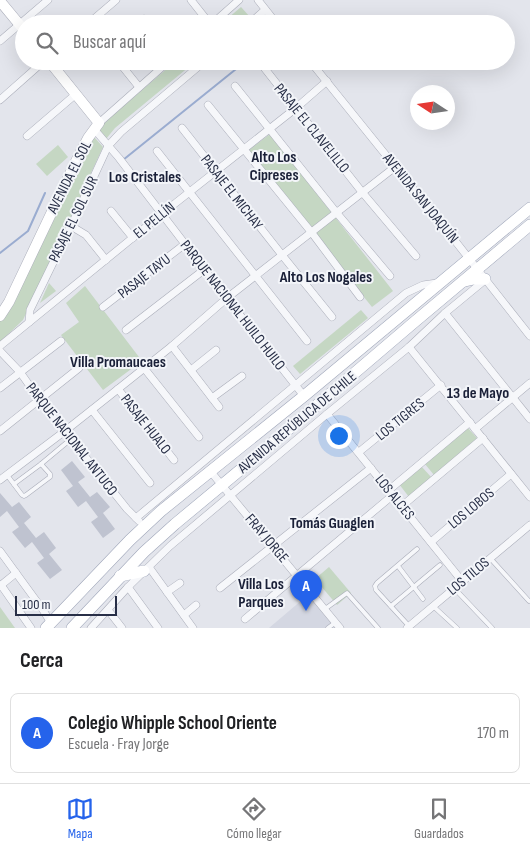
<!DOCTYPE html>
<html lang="es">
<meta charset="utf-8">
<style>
body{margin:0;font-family:"Sofia Sans Condensed",sans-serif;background:#f2f2f2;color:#202124}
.compass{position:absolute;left:410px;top:85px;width:45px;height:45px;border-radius:50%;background:#fff;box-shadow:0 5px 20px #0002;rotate:282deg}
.scale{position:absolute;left:15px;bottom:12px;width:102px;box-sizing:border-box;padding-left:5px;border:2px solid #282f47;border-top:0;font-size:14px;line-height:18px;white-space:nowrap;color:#282f47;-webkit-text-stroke:4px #f3f5f9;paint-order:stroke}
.you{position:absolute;left:338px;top:435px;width:18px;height:18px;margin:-12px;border:4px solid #fff;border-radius:50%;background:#1a73e8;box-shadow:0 0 0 8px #1a73e833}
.badge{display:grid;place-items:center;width:32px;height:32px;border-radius:50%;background:#2563eb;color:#fff;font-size:16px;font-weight:700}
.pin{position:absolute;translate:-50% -41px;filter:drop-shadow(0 1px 2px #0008)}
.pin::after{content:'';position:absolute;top:26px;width:18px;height:15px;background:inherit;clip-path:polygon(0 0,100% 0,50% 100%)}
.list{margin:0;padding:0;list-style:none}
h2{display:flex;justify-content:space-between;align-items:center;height:65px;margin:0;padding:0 20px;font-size:21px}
h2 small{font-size:16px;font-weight:400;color:#757577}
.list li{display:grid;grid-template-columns:32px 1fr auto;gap:15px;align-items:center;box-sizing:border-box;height:80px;margin:0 10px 10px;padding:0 10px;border:1px solid #e0e0e0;border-radius:8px}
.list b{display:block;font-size:19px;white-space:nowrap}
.list p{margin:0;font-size:16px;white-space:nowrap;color:#757577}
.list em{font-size:16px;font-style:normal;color:#757577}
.icon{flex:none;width:28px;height:28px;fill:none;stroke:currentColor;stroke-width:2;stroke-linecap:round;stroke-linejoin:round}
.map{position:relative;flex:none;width:530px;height:628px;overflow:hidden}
.search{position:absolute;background:#fff;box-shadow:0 5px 20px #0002;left:15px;right:15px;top:15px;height:55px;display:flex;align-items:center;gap:12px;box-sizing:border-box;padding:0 18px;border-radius:28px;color:#757577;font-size:19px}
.sheet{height:155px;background:#fff}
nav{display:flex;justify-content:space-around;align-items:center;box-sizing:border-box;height:70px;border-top:1px solid #e0e0e0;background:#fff;font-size:14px;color:#757577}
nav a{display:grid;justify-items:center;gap:2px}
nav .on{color:#2563eb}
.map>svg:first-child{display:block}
</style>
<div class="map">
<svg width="530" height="628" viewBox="0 0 530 628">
<rect width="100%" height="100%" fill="#e3e5ec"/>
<polygon fill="#d4d7e2" points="309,594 337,628 269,628"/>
<g fill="#c5d7c3">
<polygon points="241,7 250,17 241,24 221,24"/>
<polygon points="176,61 196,61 115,128 106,139 98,131 108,119"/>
<polygon points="270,134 393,291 372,307 246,152"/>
<polygon points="94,137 103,147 23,320 0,342 0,321 9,312"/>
<polygon points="58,145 68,157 47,176 36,164"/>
<polygon points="49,283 56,291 40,303"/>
<polygon points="85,286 142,361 103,390 61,335 79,322 66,303"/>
<polygon points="361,310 368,318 300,374 293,366"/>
<polygon points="467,427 477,438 434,475 425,464"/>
<polygon points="421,466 432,478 409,497 399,484"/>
<polygon points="329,567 351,593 337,605 315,579"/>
<polygon points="0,607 15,628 0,628"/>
</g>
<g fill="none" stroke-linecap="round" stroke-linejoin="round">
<g stroke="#9aacd0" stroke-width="2">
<polyline points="123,160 246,61"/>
<polyline points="0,253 28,231 45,193"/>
</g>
</g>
<g fill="#bfc3d0">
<polygon points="72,461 85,477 78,482 90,497 97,492 110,507 103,513 115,529 103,538 91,522 98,517 86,501 78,507 66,491 73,486 61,470"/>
<polygon points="0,493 12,507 19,502 31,517 24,523 36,538 44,532 56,548 49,554 62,570 50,579 37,563 44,558 32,542 25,548 12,532 19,527 7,511 0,517"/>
</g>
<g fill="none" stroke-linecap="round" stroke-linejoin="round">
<defs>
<g id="lane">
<polyline points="7,475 22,495 24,496 26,495 50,477 50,474 41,464 71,439"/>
<polyline points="14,484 41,464"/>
<polyline points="490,558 529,601"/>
<polyline points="398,566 423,599"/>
<polyline points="454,588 492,628"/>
<polyline points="391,606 440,565"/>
<polyline points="433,606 457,628"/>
<polyline points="325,609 347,593 378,628"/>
<polyline points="409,626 376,590 375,586 377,583 417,549"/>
<polyline points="328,628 336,622"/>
</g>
<g id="street">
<polyline points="191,0 210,24"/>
<polyline points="258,0 273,19"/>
<polyline points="144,19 148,24"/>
<polyline points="88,24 116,0"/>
<polyline points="212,24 239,0"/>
<polyline points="249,24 265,10"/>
<polyline points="0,41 48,0"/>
<polyline points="118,61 139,87"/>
<polyline points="310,61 456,242 530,336"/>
<polyline points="262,65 362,192 416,256"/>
<polyline points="235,86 336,212 390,276"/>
<polyline points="0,100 44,61"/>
<polyline points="208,105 312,233 360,297"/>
<polyline points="99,123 169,61"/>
<polyline points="182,128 282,255 332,317"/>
<polyline points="94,129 119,158 221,291 304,396"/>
<polyline points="27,136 76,94"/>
<polyline points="157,151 307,341"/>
<polyline points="111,211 133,238"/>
<polyline points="71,226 86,235 106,260"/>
<polyline points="103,307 185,244"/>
<polyline points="445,313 530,419"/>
<polyline points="29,322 30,310 71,226 108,146 121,132 205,61"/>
<polyline points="126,330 205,269"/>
<polyline points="0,346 168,209 296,108 327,81"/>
<polyline points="172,346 219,407"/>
<polyline points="409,347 530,497"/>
<polyline points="0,351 20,372 39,399 127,509 139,521"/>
<polyline points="144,368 199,437"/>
<polyline points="191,370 216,350"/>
<polyline points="0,388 61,341"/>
<polyline points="118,389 174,460"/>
<polyline points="212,398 242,376"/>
<polyline points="92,410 150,483"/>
<polyline points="327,414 462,581"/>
<polyline points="475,429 530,383"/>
<polyline points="0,431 79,368"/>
<polyline points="359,452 441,385"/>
<polyline points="211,472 340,628"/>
<polyline points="0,480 65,431 118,389 172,346 227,298 395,167"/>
<polyline points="389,490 470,422"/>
<polyline points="402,506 483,438"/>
<polyline points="136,518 406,293 423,285 437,283"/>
<polyline points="431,542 511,474"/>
<polyline points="0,551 43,610 51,623"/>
<polyline points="149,567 193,628"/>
<polyline points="1,585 31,628"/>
<polyline points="0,586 16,573"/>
<polyline points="128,587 158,628"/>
<polyline points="220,588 371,468"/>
<polyline points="167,592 180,583"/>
<polyline points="108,610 122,628"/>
<polyline points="184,615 196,605"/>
<polyline points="245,619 393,495"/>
<polyline points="91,628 128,587 170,546 327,414 409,347 445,313 485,280"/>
<polyline points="407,628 530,525"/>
</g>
<g id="secondary">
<polyline points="0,1 24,30"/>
<polyline points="0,316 9,302 78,157 88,138 99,123 49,61"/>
</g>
<g id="primary">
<polyline points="465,281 474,279 485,279"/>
<polyline points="120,576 144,571"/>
<polyline points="46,628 130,540 161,511 304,396 530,208"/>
<polyline points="72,628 144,552 175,524 263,451 412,324 530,225"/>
</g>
</defs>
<use href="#lane" stroke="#abaeba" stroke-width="5"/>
<use href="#street" stroke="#abaeba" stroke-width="8"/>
<use href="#secondary" stroke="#abaeba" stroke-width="11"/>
<use href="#primary" stroke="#a0a7ba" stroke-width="12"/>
<use href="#lane" stroke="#f6f7fa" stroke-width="4"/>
<use href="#street" stroke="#f6f7fa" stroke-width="7"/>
<use href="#secondary" stroke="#fff" stroke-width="10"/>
<use href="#primary" stroke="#fff" stroke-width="11"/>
</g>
<g text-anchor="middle" stroke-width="4" stroke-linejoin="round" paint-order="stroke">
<g font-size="15" fill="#282f47" stroke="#f3f5f9">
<text transform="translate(312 128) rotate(51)" y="5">PASAJE EL CLAVELILLO</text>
<text transform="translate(69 177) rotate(-63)" y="5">AVENIDA EL SOL</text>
<text transform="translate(232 192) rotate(52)" y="5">PASAJE EL MICHAY</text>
<text transform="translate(421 198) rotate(51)" y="5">AVENIDA SAN JOAQUÍN</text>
<text transform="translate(73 219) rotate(-64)" y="5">PASAJE EL SOL SUR</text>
<text transform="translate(154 220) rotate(-39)" y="5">EL PELLÍN</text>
<text transform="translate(144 276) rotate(-38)" y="5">PASAJE TAYU</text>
<text transform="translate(233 305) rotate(52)" y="5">PARQUE NACIONAL HUILO HUILO</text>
<text transform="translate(400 419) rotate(-39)" y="5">LOS TIGRES</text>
<text transform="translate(297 422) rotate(-40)" y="5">AVENIDA REPÚBLICA DE CHILE</text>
<text transform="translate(146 424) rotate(52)" y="5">PASAJE HUALO</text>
<text transform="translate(72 439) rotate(52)" y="5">PARQUE NACIONAL ANTUCO</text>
<text transform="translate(395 497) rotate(51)" y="5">LOS ALCES</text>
<text transform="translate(471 508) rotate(-40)" y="5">LOS LOBOS</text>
<text transform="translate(267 538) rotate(50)" y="5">FRAY JORGE</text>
<text transform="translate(468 576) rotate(-40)" y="5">LOS TILOS</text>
</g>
<g font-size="16" font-weight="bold" fill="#1a2038" stroke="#f3f5f9">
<text x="274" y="162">Alto Los<tspan x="274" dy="18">Cipreses</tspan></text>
<text x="145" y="182">Los Cristales</text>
<text x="326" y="282">Alto Los Nogales</text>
<text x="118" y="367">Villa Promaucaes</text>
<text x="478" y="398">13 de Mayo</text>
<text x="332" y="528">Tomás Guaglen</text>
<text x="261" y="589">Villa Los<tspan x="261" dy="18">Parques</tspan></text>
</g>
</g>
</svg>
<svg class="compass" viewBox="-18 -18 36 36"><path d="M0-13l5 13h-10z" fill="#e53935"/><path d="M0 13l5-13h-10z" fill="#757577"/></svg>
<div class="scale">100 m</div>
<div class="you"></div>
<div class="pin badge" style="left:306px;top:611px">A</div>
<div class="search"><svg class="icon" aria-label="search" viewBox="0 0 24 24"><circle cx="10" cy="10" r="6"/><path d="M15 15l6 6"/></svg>Buscar aquí</div>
</div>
<section class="sheet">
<h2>Cerca<small></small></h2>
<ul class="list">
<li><span class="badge">A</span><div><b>Colegio Whipple School Oriente</b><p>Escuela · Fray Jorge</p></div><em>170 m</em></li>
</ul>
</section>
<nav>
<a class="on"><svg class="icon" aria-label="map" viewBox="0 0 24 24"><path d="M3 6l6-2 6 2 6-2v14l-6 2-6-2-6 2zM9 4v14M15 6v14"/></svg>Mapa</a>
<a><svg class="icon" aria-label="directions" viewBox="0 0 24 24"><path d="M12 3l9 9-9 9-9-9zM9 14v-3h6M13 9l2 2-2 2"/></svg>Cómo llegar</a>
<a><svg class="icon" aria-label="saved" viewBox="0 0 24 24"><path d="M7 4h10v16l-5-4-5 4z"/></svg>Guardados</a>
</nav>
